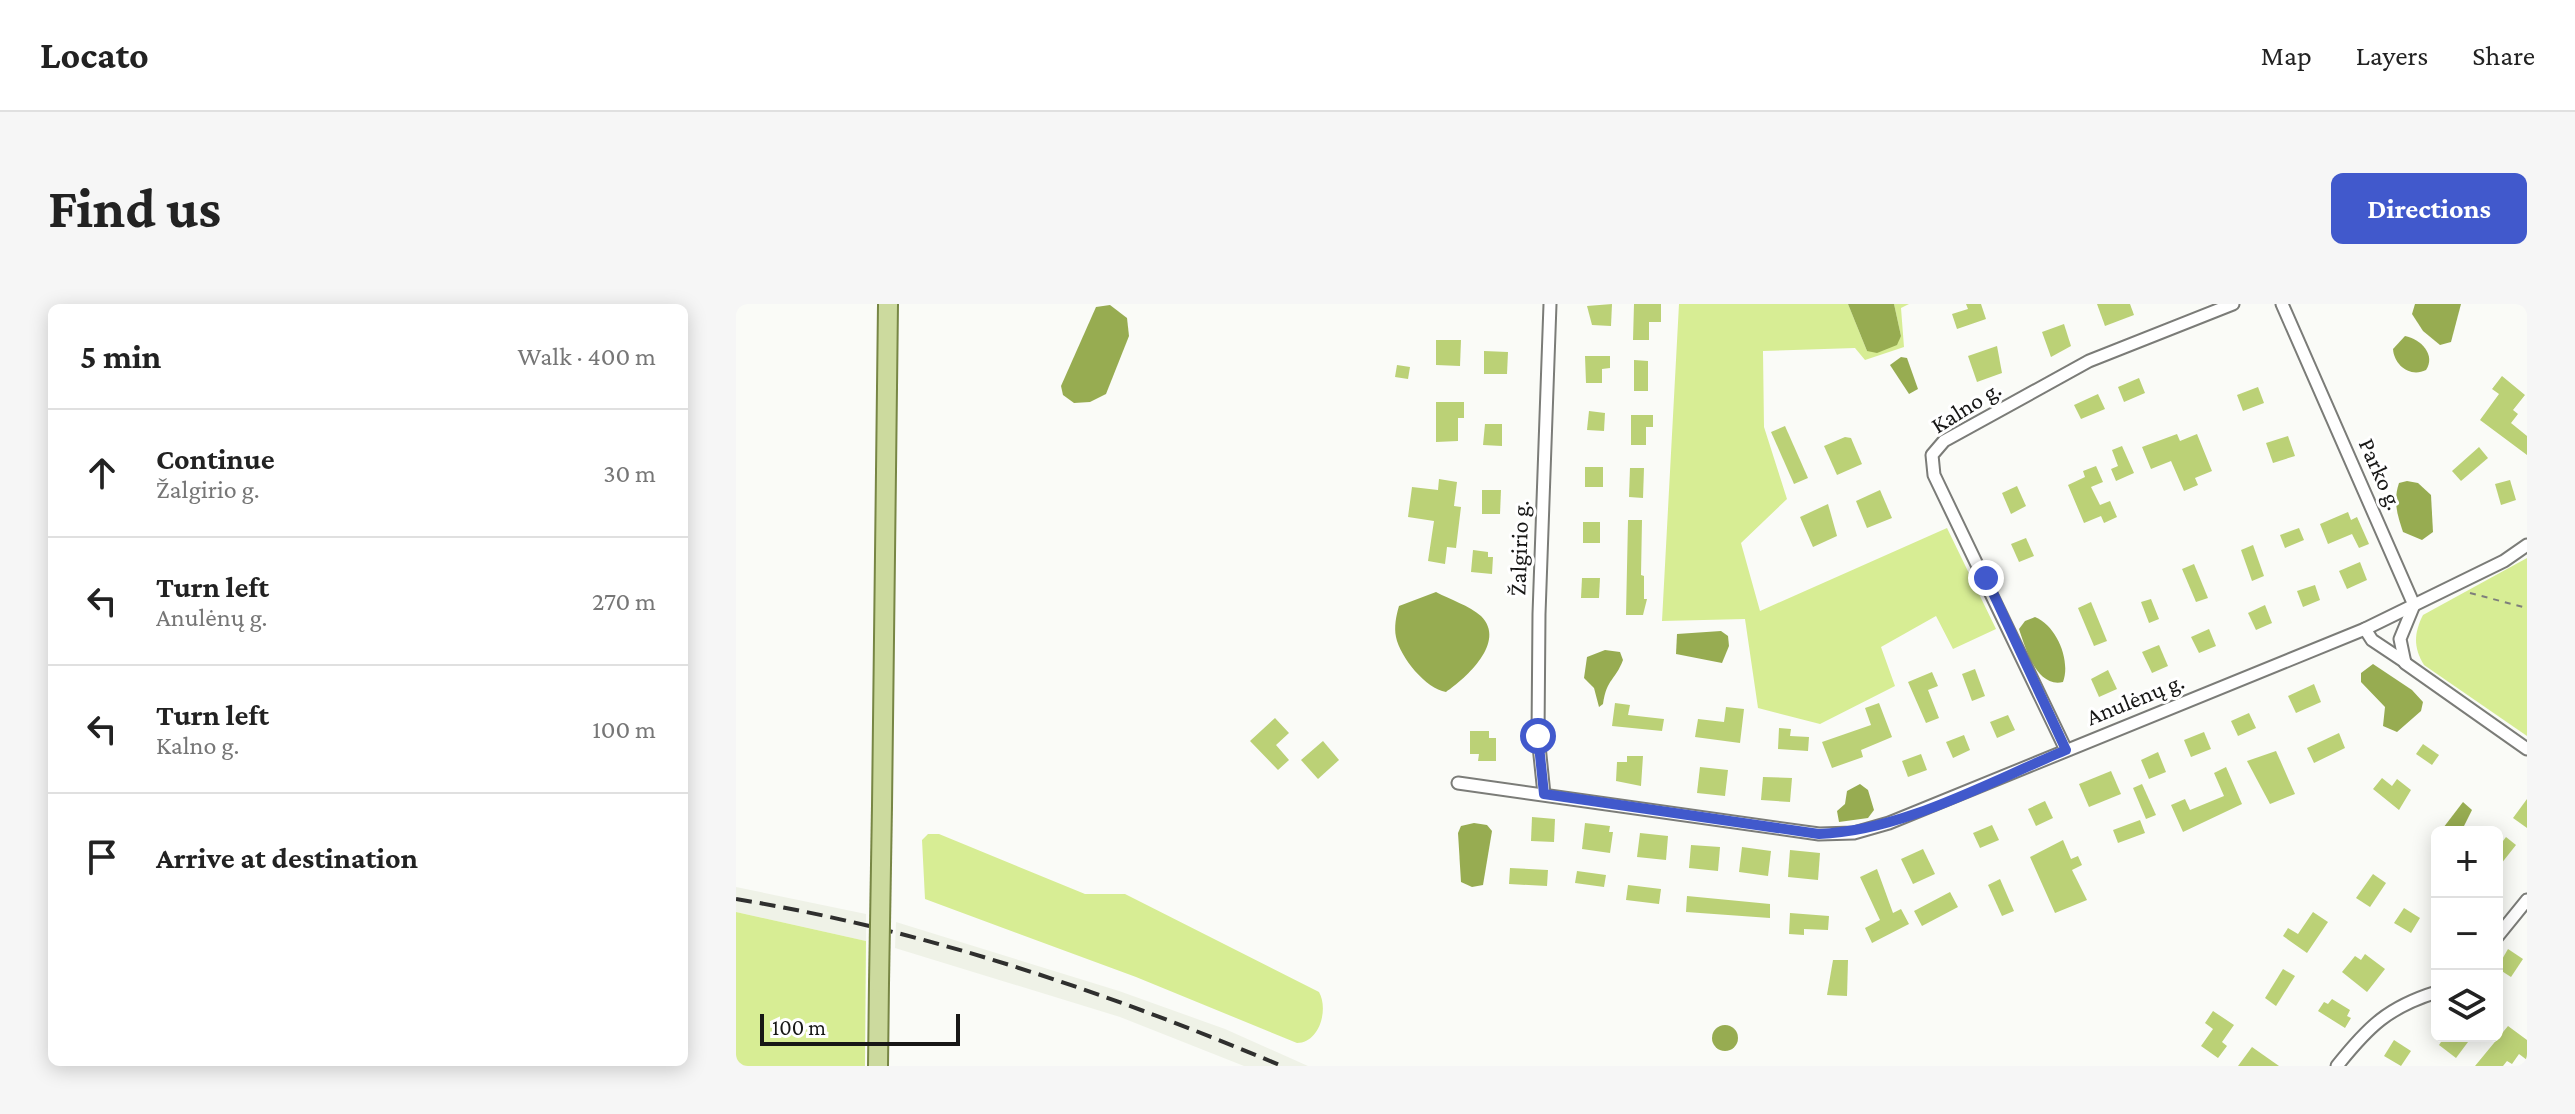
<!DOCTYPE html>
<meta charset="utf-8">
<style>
body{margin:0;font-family:"Crimson Pro",serif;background:#f6f6f6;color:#222}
.controls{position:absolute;right:24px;bottom:24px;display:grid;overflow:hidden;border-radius:12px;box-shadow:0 4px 20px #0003}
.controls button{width:72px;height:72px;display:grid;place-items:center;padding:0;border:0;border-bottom:2px solid #e0e0e0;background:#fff;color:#222;font:40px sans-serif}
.scale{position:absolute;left:24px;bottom:20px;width:200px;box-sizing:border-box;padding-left:8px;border:4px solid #171716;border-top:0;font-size:22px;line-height:28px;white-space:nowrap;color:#171716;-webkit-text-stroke:6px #fff;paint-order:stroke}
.stop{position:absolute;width:24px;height:24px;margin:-18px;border:6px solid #4159cc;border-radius:50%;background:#fff}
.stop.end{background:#4159cc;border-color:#fff;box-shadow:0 2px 8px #0008}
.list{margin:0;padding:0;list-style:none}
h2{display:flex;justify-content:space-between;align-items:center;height:104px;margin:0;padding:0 32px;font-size:34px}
h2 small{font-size:26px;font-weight:400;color:#767676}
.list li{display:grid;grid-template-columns:52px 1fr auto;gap:24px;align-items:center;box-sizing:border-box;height:128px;padding:0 32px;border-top:2px solid #e0e0e0}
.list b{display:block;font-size:30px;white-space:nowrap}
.list p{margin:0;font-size:26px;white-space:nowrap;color:#767676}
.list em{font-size:26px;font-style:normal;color:#767676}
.icon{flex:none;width:44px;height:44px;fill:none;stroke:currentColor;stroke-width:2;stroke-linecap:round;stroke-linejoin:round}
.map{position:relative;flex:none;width:1791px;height:762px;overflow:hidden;border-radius:12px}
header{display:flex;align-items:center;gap:48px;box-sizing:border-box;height:112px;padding:0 40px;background:#fff;border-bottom:2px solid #e0e0e0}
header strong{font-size:38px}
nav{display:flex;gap:44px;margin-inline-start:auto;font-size:28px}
.intro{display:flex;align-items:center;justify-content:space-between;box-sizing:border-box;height:192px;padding:0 48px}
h1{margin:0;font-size:56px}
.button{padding:20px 36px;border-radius:12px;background:#4159cc;color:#fff;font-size:28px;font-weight:700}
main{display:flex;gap:48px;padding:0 48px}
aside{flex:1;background:#fff;border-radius:12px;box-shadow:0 4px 20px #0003}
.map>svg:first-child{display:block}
</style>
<header>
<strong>Locato</strong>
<nav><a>Map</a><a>Layers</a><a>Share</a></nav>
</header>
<div class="intro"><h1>Find us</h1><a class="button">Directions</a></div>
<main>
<aside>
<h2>5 min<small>Walk · 400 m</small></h2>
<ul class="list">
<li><svg class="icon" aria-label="ahead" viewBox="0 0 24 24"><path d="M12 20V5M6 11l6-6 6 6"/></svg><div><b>Continue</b><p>Žalgirio g.</p></div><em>30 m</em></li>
<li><svg class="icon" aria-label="left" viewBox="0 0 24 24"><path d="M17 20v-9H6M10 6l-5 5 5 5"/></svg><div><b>Turn left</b><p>Anulėnų g.</p></div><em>270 m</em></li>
<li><svg class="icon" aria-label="left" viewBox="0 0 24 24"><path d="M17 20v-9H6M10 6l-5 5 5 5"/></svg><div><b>Turn left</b><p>Kalno g.</p></div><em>100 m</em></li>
<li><svg class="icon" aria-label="arrive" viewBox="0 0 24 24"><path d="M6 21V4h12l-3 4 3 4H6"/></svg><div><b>Arrive at destination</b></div></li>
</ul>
</aside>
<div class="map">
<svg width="1791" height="762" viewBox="0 0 1791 762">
<rect width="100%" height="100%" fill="#fafbf7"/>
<g fill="#eff2e7">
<polygon points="0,583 130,610 130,637 0,608"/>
<polygon points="160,618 383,687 489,725 572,762 508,762 384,713 159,644"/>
</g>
<g fill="#d7ed94">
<polygon points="943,0 1112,0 1131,47 1165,32 1158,0 1173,0 1165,4 1168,43 1129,56 1119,44 1027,47 1028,123 1051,195 1005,239 1024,307 1211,224 1260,325 1217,345 1200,312 1145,343 1159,382 1084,420 1022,404 1009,315 926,317"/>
<path d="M1791,254V432L1688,361C1677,343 1678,329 1687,311Z"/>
<path d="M192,530H203L349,590H389L583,688C593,706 583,739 561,739L400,673L189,595L186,536Z"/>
<polygon points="0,608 130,637 129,762 0,762"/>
</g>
<g fill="#97ac51">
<polygon points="1112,0 1158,0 1165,32 1161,41 1141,49 1131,47"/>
<polygon points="1679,0 1725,0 1715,38 1704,41 1687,27 1676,10"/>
<polygon points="374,1 391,14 393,32 370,90 354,98 338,99 327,91 325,82 360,3"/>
<path d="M1669,32C1685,35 1700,51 1690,66C1674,74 1658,61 1657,45Z"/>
<polygon points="1165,53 1171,54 1182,85 1173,90 1154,61"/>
<path d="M1671,177L1682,179L1695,191L1697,228L1686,236L1667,228C1661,210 1657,197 1663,179Z"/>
<path d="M700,288C713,295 734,302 745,312C771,338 730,374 710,388C690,385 664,353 660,333C658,323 660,312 663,302Z"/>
<path d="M1299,313C1321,322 1335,357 1327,378C1301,384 1290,346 1283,325L1289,317Z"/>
<polygon points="985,327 992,332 993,342 986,359 940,350 941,330"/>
<path d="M869,346L884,348L887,356C879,377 871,374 867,400L863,403L858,384L848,374L851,353Z"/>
<polygon points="1637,360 1676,386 1687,398 1685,407 1661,428 1647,422 1649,403 1625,378 1625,369"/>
<polygon points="1124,480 1132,486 1138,506 1132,514 1103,518 1101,507 1109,500 1111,487"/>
<polygon points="1727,498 1736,506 1725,528 1704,528"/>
<polygon points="738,519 751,521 756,527 747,581 736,583 725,578 722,529 725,522"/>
<circle cx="989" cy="734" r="13"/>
</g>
<g fill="#bbd176">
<polygon points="876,0 875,22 856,21 851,2"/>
<polygon points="898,0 925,0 925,18 913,18 913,36 897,36"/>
<polygon points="1230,0 1245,0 1250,15 1221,25 1216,10 1232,5"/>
<polygon points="1361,0 1394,0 1398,11 1369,22"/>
<polygon points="1328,20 1335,42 1315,53 1306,28"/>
<polygon points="700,36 725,36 724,62 700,61"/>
<polygon points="1261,42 1266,69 1241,78 1232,52"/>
<polygon points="748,47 772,48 771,70 748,70"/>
<polygon points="849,52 874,52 874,64 866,65 866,79 850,79"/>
<polygon points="898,56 912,57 912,87 898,87"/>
<polygon points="661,61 674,63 672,75 659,73"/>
<polygon points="1766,72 1789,91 1777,106 1782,110 1775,119 1791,132 1791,151 1744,116 1763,90 1756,85"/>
<polygon points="1403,74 1409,89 1388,98 1382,83"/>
<polygon points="1522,83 1528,99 1507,107 1501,91"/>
<polygon points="1362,90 1369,105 1345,115 1338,101"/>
<polygon points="700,98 728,98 728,114 722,114 722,137 700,138"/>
<polygon points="853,107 869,109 868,127 851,126"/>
<polygon points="895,111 917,111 917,123 910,123 910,141 895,141"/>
<polygon points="749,120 766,120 766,142 747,141"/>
<polygon points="1049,122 1072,174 1058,180 1035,128"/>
<polygon points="1441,130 1444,137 1461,130 1476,167 1459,174 1462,181 1448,187 1435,157 1415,165 1406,143"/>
<polygon points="1552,132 1559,152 1537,159 1530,139"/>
<polygon points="1109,133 1115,134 1126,160 1101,171 1088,142"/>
<polygon points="1386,142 1398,169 1380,177 1375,165 1382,162 1376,146"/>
<polygon points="1743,143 1752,154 1725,177 1716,167"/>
<polygon points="1360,162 1367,178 1355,183 1364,201 1374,197 1381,213 1368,219 1365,212 1348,219 1332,181 1349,173 1347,167"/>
<rect x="849" y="163" width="18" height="20"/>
<polygon points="894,164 908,164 907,194 893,193"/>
<polygon points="703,175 721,178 718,202 725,203 720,244 711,243 709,260 692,257 698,217 672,213 676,183 702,186"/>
<polygon points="1774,176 1780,196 1765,201 1759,180"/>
<polygon points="1281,182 1290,202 1275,210 1266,189"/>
<polygon points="746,186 765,186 764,210 746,210"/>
<polygon points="1144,186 1156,214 1131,224 1120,197"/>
<polygon points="1092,200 1101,232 1077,243 1064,213"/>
<polygon points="1612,208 1615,216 1621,213 1633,240 1623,244 1616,230 1592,240 1584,220"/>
<polygon points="892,216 906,216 905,271 908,272 908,295 911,295 907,311 890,311"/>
<rect x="847" y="218" width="17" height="21"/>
<polygon points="1563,224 1568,236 1549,244 1544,231"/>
<polygon points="1290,234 1298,252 1283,258 1275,240"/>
<polygon points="1517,241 1528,272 1516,277 1505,246"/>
<polygon points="737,246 752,248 752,253 757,253 756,270 735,268"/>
<polygon points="1624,258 1631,276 1611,285 1603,267"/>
<polygon points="1458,260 1472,294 1460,298 1446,265"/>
<polygon points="846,274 864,274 863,294 845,294"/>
<polygon points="1579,281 1584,296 1567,303 1561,287"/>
<polygon points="1415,295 1423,315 1413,319 1405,298"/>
<polygon points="1355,298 1371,337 1358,342 1342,304"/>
<polygon points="1529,301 1536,319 1520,326 1512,309"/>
<polygon points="1473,325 1480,342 1463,349 1455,333"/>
<polygon points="1423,341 1432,362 1416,369 1406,348"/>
<polygon points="1239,365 1249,392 1236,397 1226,370"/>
<polygon points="1372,366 1381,385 1363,393 1355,375"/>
<polygon points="1196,368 1202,382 1192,386 1203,414 1190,419 1172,378"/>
<polygon points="1578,380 1585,398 1560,409 1552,392"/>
<polygon points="879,399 894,401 892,411 928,415 926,427 876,422"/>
<polygon points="1143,399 1156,433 1125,446 1127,453 1096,464 1086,438 1135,421 1129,404"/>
<polygon points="990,403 1008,405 1004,439 959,433 962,415 988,418"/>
<polygon points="1513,409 1520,424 1502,432 1495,417"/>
<polygon points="1272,411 1279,426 1261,434 1254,418"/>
<polygon points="539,414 553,429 540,441 553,456 542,466 514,437"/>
<polygon points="1043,424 1055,425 1054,432 1073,433 1072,447 1042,445"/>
<polygon points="734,427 753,427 753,434 760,434 760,457 742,457 743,450 734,450"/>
<polygon points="1468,428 1475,445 1455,453 1448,436"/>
<polygon points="1603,429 1609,444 1578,459 1571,444"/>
<polygon points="1228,431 1234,446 1217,454 1210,438"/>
<polygon points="587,437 603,456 582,475 565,456"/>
<polygon points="1687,440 1703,451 1696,461 1680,450"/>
<polygon points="1540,447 1559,490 1534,500 1511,457"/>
<polygon points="1422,448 1430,468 1413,475 1405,456"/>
<polygon points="1185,450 1191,466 1172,473 1166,457"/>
<polygon points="891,452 907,452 905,482 880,477 881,458 891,458"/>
<polygon points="964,463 992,466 989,492 961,489"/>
<polygon points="1490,463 1506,500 1447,528 1435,501 1449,495 1454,506 1488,492 1478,469"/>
<polygon points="1375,467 1385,490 1353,503 1343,480"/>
<polygon points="1027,473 1056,474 1054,498 1025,496"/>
<polygon points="1646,474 1656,482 1661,475 1675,486 1663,506 1637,485"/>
<polygon points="1406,480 1420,511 1410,515 1397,484"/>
<polygon points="1791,495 1791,524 1777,514"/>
<polygon points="1309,497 1317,514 1300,522 1292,505"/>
<polygon points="796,513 819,515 818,538 795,537"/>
<polygon points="1404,516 1409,529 1382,539 1377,526"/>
<polygon points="849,519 874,522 873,528 877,528 874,549 846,545"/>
<polygon points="1256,521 1263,536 1244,544 1237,529"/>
<polygon points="904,529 932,532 930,556 901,553"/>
<polygon points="1770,533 1780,541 1761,565 1761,545"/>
<polygon points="1327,536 1335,555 1342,552 1346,561 1336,566 1351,596 1319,609 1294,553"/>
<polygon points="955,541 984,543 982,567 953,564"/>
<polygon points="1006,543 1035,547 1032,572 1003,568"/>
<polygon points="1187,545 1199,570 1177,580 1165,555"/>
<polygon points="1054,546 1084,549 1082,576 1052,573"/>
<polygon points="774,564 812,566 811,582 773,580"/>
<polygon points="1141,565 1157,609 1165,605 1173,620 1136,639 1129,624 1144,616 1124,573"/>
<polygon points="841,567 870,571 868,583 839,579"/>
<polygon points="1637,570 1650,579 1634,603 1620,594"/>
<polygon points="1264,575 1278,607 1266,612 1252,581"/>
<polygon points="892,581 925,585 923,600 890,596"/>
<polygon points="1214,588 1222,603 1186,622 1178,607"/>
<polygon points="951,592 1034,600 1034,614 950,608"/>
<polygon points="1668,604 1684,614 1675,629 1658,619"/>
<polygon points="1577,608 1592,618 1571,649 1547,632 1552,624 1562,630"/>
<polygon points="1054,609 1093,612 1092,626 1068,625 1068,631 1053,630"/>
<polygon points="1772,645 1787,655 1775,673 1761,664"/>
<polygon points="1629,650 1649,665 1631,688 1606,668 1619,652 1625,656"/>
<polygon points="1097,656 1112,656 1111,692 1091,691"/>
<polygon points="1547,665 1559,672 1540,702 1529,694"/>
<polygon points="1596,695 1614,706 1611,712 1615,714 1609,724 1582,707 1588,698 1592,700"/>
<polygon points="1477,707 1498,721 1486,738 1491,742 1482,754 1465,742 1477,725 1469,719"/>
<polygon points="1772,722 1791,736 1791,756 1783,750 1776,760 1771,757 1767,762 1739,762"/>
<polygon points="1709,732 1724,732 1732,738 1720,754 1703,741"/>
<polygon points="1658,736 1675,747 1665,762 1648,752"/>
<polygon points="1516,743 1543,762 1502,762"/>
</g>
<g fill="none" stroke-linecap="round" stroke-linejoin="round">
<defs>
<g id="street">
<polyline points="1546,0 1678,301 1664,335 1669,359 1791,445"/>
<polyline points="1629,325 1636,336 1669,358"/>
<polyline points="1330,446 1198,171 1196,151 1208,137 1353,57 1497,0"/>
<polyline points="722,479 1083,530 1118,529 1153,519 1629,325 1768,257 1791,241"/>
<polyline points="808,490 802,432 803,310 814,0"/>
<polyline points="1761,633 1791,596"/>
<path d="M1601,762C1632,723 1652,703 1701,688"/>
</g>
<g id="primary">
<polyline points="146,502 152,0"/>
<polyline points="142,762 143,679"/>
</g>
</defs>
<use href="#street" stroke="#7b7c78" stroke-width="15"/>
<use href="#primary" stroke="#778644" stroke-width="22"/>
<polyline stroke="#7e7e7c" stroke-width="2" stroke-dasharray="6 6" stroke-linecap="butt" points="1734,289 1791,304"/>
<use href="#street" stroke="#fff" stroke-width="11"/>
<use href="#primary" stroke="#ccda9e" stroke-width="18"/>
<path stroke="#2f2f2e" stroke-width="4" stroke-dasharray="16 8" stroke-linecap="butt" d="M0,595C189,626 370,688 546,762"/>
<defs>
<polyline id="primary-bridge" points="143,679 146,502"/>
</defs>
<use href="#primary-bridge" stroke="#778644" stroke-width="22" stroke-linecap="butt"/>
<use href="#primary-bridge" stroke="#ccda9e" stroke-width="18"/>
</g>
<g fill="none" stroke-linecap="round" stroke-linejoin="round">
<path stroke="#4159cc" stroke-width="10" d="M802,432L808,490L1083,530C1166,527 1253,478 1330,446L1250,274"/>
</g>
<g text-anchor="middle" stroke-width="6" stroke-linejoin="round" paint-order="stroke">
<g font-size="24" fill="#171716" stroke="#fff">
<text transform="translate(1230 103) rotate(-32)" y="8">Kalno g.</text>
<text transform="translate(1645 170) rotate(66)" y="8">Parko g.</text>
<text transform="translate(783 244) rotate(-88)" y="8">Žalgirio g.</text>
<text transform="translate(1399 395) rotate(-22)" y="8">Anulėnų g.</text>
</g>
</g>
</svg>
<div class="controls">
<button>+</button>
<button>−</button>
<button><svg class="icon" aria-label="layers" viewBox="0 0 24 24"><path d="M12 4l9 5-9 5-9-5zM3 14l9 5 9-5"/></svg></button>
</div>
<div class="scale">100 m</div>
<div class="stop" style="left:802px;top:432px"></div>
<div class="stop end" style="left:1250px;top:274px"></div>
</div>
</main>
